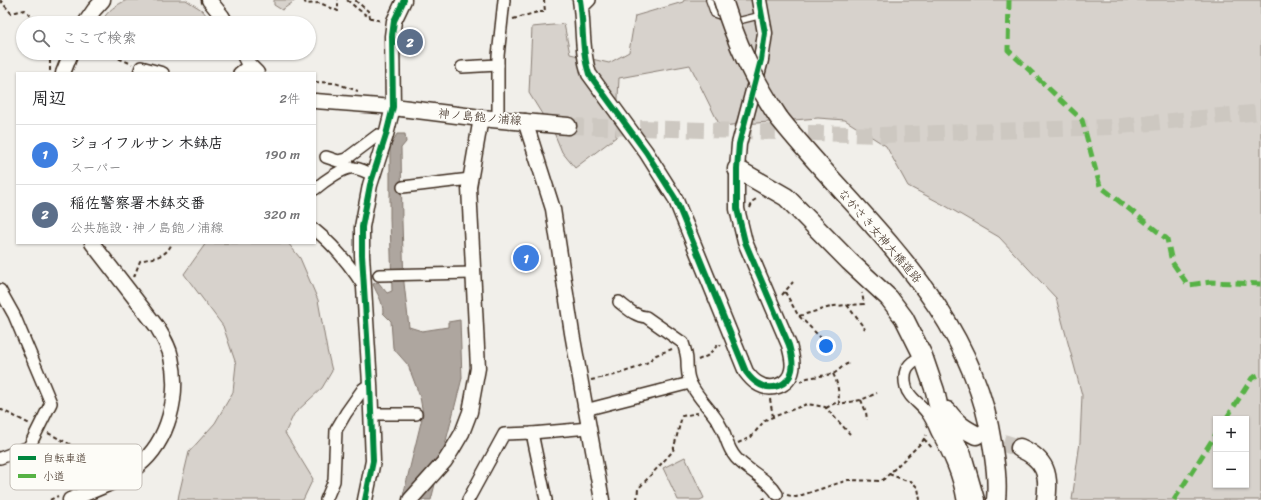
<!DOCTYPE html>
<html lang="ja">
<meta charset="utf-8">
<style>
body{margin:0;font-family:Sriracha,"Klee One",sans-serif;background:#f6f6f6;color:#202124}
.controls{position:absolute;right:12px;bottom:12px;display:grid;overflow:hidden;border-radius:0px;box-shadow:0 1px 3px #0004}
.controls button{width:36px;height:36px;display:grid;place-items:center;padding:0;border:0;border-bottom:1px solid #e0e0e0;background:#fff;color:#202124;font:20px sans-serif}
.you{position:absolute;left:826px;top:346px;width:14px;height:14px;margin:-10px;border:3px solid #fff;border-radius:50%;background:#1a73e8;box-shadow:0 0 0 6px #1a73e833}
.badge{display:grid;place-items:center;width:26px;height:26px;border-radius:50%;background:#c8321e;color:#fff;font-size:13px;font-weight:700}
.pin{position:absolute;translate:-50% -50%;border:2px solid #fff;box-shadow:0 1px 4px #0006}
.list{margin:0;padding:0;list-style:none}
h2{display:flex;justify-content:space-between;align-items:center;height:52px;margin:0;padding:0 16px;font-size:17px}
h2 small{font-size:13px;font-weight:400;color:#757577}
.list li{display:grid;grid-template-columns:26px 1fr auto;gap:12px;align-items:center;box-sizing:border-box;height:60px;padding:0 16px;border-top:1px solid #e0e0e0}
.list b{display:block;font-size:15px;white-space:nowrap}
.list p{margin:0;font-size:13px;white-space:nowrap;color:#757577}
.list em{font-size:13px;font-style:normal;color:#757577}
.icon{flex:none;width:22px;height:22px;fill:none;stroke:currentColor;stroke-width:2;stroke-linecap:round;stroke-linejoin:round}
.map{position:relative;flex:none;width:1261px;height:500px;overflow:hidden}
.search{position:absolute;background:#fff;box-shadow:0 1px 3px #0004;left:16px;top:16px;width:300px;height:44px;display:flex;align-items:center;gap:10px;box-sizing:border-box;padding:0 14px;border-radius:22px;color:#757577;font-size:15px}
.panel{position:absolute;background:#fff;box-shadow:0 1px 3px #0004;left:16px;top:72px;width:300px;height:172px;border-radius:0px}
.map>svg:first-child{display:block}
</style>
<div class="map">
<svg width="1261" height="500" viewBox="0 0 1261 500">
<rect width="100%" height="100%" fill="#f1efea"/>
<filter id="ink" filterUnits="userSpaceOnUse"><feTurbulence type="fractalNoise" baseFrequency=".025" numOctaves="2"/><feDisplacementMap in="SourceGraphic" scale="8" xChannelSelector="R" yChannelSelector="G"/><feConvolveMatrix kernelMatrix="1 2 1 2 8 2 1 2 1" color-interpolation-filters="sRGB"/></filter>
<g filter="url(#ink)">
<g fill="#d7d2cc" stroke="#897e75" fill-rule="evenodd">
<path d="M127,0H186L202,10L213,23H109L102,21C108,10 116,5 127,0Z"/>
<polygon points="274,0 296,0 282,10 274,5"/>
<path d="M684,0H1261V500H1072L1080,442L1082,395L1056,298L999,237L944,205L908,186L886,146L845,120L818,118L720,126L690,65L619,78L616,137L575,168L562,152L555,135L529,93L532,27L564,24L570,54L609,63L629,52L635,16L683,2ZM1216,419H1246V485H1216Z"/>
<polygon points="206,243 288,243 300,258 318,300 327,350 332,371 322,388 294,414 285,433 313,479 303,500 178,500 179,494 189,452 215,423 233,392 236,364 223,326 184,274"/>
<polygon points="685,457 704,498 700,500 678,500 663,468"/>
</g>
<path fill="#aea69f" stroke="#80746b" d="M397,134H405L406,142L401,148L402,222L404,283L409,327L422,331L448,327V322L460,320L462,378L431,500H402L423,414L420,397L408,365L393,348L391,321L383,313C383,300 377,295 373,284L378,282L387,293L392,291L390,217V147Z"/>
<g fill="none" stroke-linecap="round" stroke-linejoin="round">
<polyline stroke="#cdc8c1" stroke-width="16" stroke-dasharray="16 8" stroke-linecap="butt" points="568,126 881,135 1111,127 1261,112"/>
<polyline stroke="#cdc8c1" stroke-width="18" stroke-dasharray="18 9" stroke-linecap="butt" points="977,435 1020,448"/>
<defs>
<g id="service">
<polyline points="709,0 714,14 725,18"/>
<polyline points="733,20 738,21 762,15"/>
</g>
<g id="minor">
<polyline points="581,7 585,5 590,0"/>
<polyline points="462,67 498,65"/>
<polyline points="139,73 141,67 163,73"/>
<polyline points="239,73 249,65"/>
<polyline points="498,119 498,56 504,0"/>
<polyline points="326,157 338,161 346,159 378,135 385,137"/>
<polyline points="403,187 470,179"/>
<path d="M315,189C322,183 344,166 354,168C360,169 367,172 372,175"/>
<path d="M315,230C335,246 350,265 364,287"/>
<polyline points="379,275 473,273"/>
<polyline points="0,290 14,315 51,403 29,447 0,458"/>
<path d="M619,302C628,309 635,316 646,317L683,343C685,349 687,355 687,361C687,369 687,375 690,382C697,398 713,411 720,425C727,437 726,446 736,458C748,471 768,479 777,494"/>
<path d="M923,356C908,363 902,370 906,387C908,397 921,404 927,413C931,418 934,425 937,432C949,454 959,475 963,500"/>
<polyline points="585,410 690,383"/>
<polyline points="371,414 416,414"/>
<polyline points="532,433 546,500"/>
<polyline points="326,500 334,481 336,430 346,413 363,389 370,384"/>
<polyline points="468,500 504,434 532,433 589,428"/>
</g>
<g id="tertiary">
<polyline points="209,0 222,16 226,23"/>
<path d="M580,0C584,25 581,50 589,74L646,152L675,198L746,372C749,376 752,380 757,383C770,392 789,386 792,370C794,362 791,353 789,345L745,242L737,209V169L739,144L761,60L765,33L759,0"/>
<polyline points="85,23 94,10 103,0"/>
<polyline points="243,53 249,65 257,73"/>
<polyline points="63,73 71,53"/>
<polyline points="315,101 393,107"/>
<polyline points="525,121 553,209 572,333 602,500"/>
<path d="M70,500C93,490 119,482 138,466C169,441 180,395 171,357C169,346 163,337 157,327L92,243"/>
<polyline points="365,500 373,461 370,384 362,255 362,227 370,185 386,135 393,107 392,36 394,21 404,0"/>
<polyline points="410,500 445,461 452,450 462,433 470,412 478,368 469,187 481,118"/>
</g>
<polyline id="secondary" points="393,107 481,118 568,126"/>
<g id="primary">
<path d="M779,118C861,221 971,304 992,443C995,462 998,481 996,500"/>
<polyline points="737,169 786,197 849,261 889,298 904,318 923,356 935,391 939,409 962,455 975,500"/>
<path d="M947,411C956,423 962,428 976,435"/>
<path d="M1020,448C1045,459 1050,474 1046,500"/>
</g>
</defs>
<use href="#service" stroke="#3b2a1e" stroke-width="8"/>
<use href="#minor" stroke="#3b2a1e" stroke-width="14"/>
<use href="#tertiary" stroke="#3b2a1e" stroke-width="17"/>
<use href="#secondary" stroke="#3b2a1e" stroke-width="19"/>
<use href="#primary" stroke="#3b2a1e" stroke-width="21"/>
<g stroke="#3b2a1e" stroke-width="2" stroke-dasharray="4 3" stroke-linecap="butt">
<polyline points="0,0 11,13 25,10 38,23"/>
<polyline points="304,0 306,4 320,3 338,11 338,0"/>
<path d="M347,0C358,9 368,19 382,21"/>
<polyline points="356,0 356,1 368,11 370,17"/>
<polyline points="513,19 538,12 545,12 544,0"/>
<polyline points="50,53 50,73"/>
<polyline points="106,53 132,64"/>
<polyline points="315,82 335,83 358,91"/>
<polyline points="750,208 753,201 758,198"/>
<path d="M134,277L140,261C154,257 166,258 172,243"/>
<polyline points="785,292 798,315 821,338"/>
<polyline points="782,295 793,282"/>
<polyline points="847,305 865,329"/>
<polyline points="799,316 834,306 864,304 862,293"/>
<polyline points="698,360 707,356 719,344 721,346"/>
<path d="M833,374C838,382 839,394 839,404L861,400L877,393"/>
<polyline points="591,380 615,375 636,368 648,362 656,355 672,349"/>
<path d="M800,382L807,378L833,374C839,371 842,365 850,363"/>
<polyline points="770,399 773,417"/>
<polyline points="861,400 866,412 867,420"/>
<polyline points="826,408 839,401"/>
<polyline points="0,409 30,424"/>
<polyline points="48,433 114,467"/>
<polyline points="924,439 933,449"/>
<polyline points="738,443 751,437 765,420 807,404 825,407 850,434"/>
<polyline points="889,474 907,481 911,481 918,488 920,500"/>
<polyline points="787,495 796,497 848,480 881,481 884,479 922,442 926,435"/>
<polyline points="50,500 58,496"/>
<polyline points="637,500 638,489 673,451 682,416 698,413"/>
<polyline points="762,500 767,497"/>
</g>
<use href="#service" stroke="#fdfcf7" stroke-width="5.5"/>
<use href="#minor" stroke="#fdfcf7" stroke-width="11"/>
<use href="#tertiary" stroke="#fdfcf7" stroke-width="14"/>
<use href="#secondary" stroke="#fdfcf7" stroke-width="16"/>
<use href="#primary" stroke="#fdfcf7" stroke-width="18"/>
<defs>
<path id="primary-bridge" d="M723,0C736,43 754,81 779,118"/>
</defs>
<use href="#primary-bridge" stroke="#3b2a1e" stroke-width="21" stroke-linecap="butt"/>
<use href="#primary-bridge" stroke="#fdfcf7" stroke-width="18"/>
<g stroke="#57b245" stroke-width="5" stroke-dasharray="10 5" stroke-linecap="butt">
<polyline points="1009,0 1008,50 1082,120 1100,186 1167,239 1172,262 1188,285 1211,282 1261,284"/>
<polyline points="1226,419 1252,378 1261,374"/>
<polyline points="1174,500 1216,434"/>
</g>
<defs>
<g id="cycleway">
<path d="M580,0C584,25 581,50 589,74L646,152L675,198L746,372C749,376 752,380 757,383C770,392 789,386 792,370C794,362 791,353 789,345L745,242L737,209V169L739,144L761,60L765,33L759,0"/>
<polyline points="365,500 373,461 370,384 362,255 362,227 370,185 386,135 393,107 392,36 394,21 404,0"/>
</g>
</defs>
<use href="#cycleway" stroke="#fdfcf7" stroke-width="8"/>
<use href="#cycleway" stroke="#00873e" stroke-width="6"/>
</g>
</g>
<g text-anchor="middle" stroke-width="3.5" stroke-linejoin="round" paint-order="stroke">
<g font-size="12" fill="#3b2a1e" stroke="#fdfcf7">
<text transform="translate(480 117) rotate(5)" y="4">神ノ島飽ノ浦線</text>
<text transform="translate(880 236) rotate(49)" y="4">ながさき女神大橋道路</text>
</g>
</g>
<rect x="10" y="444" width="132" height="46" rx="6" fill="#fdfcf7" stroke="#c3bdb6" stroke-width="1"/>
<rect x="18" y="456" width="18" height="4" fill="#00873e"/>
<rect x="18" y="474" width="18" height="4" fill="#57b245"/>
<g font-size="11" fill="#3b2a1e">
<text x="43" y="462">自転車道</text>
<text x="43" y="480">小道</text>
</g>
</svg>
<div class="controls">
<button>+</button>
<button>−</button>
</div>
<div class="you"></div>
<div class="pin badge" style="left:526px;top:258px;background:#3f7fe0">1</div>
<div class="pin badge" style="left:410px;top:42px;background:#5c6f8a">2</div>
<div class="search"><svg class="icon" aria-label="search" viewBox="0 0 24 24"><circle cx="10" cy="10" r="6"/><path d="M15 15l6 6"/></svg>ここで検索</div>
<section class="panel">
<h2>周辺<small>2件</small></h2>
<ul class="list">
<li><span class="badge" style="background:#3f7fe0">1</span><div><b>ジョイフルサン 木鉢店</b><p>スーパー</p></div><em>190 m</em></li>
<li><span class="badge" style="background:#5c6f8a">2</span><div><b>稲佐警察署木鉢交番</b><p>公共施設 · 神ノ島飽ノ浦線</p></div><em>320 m</em></li>
</ul>
</section>
</div>
